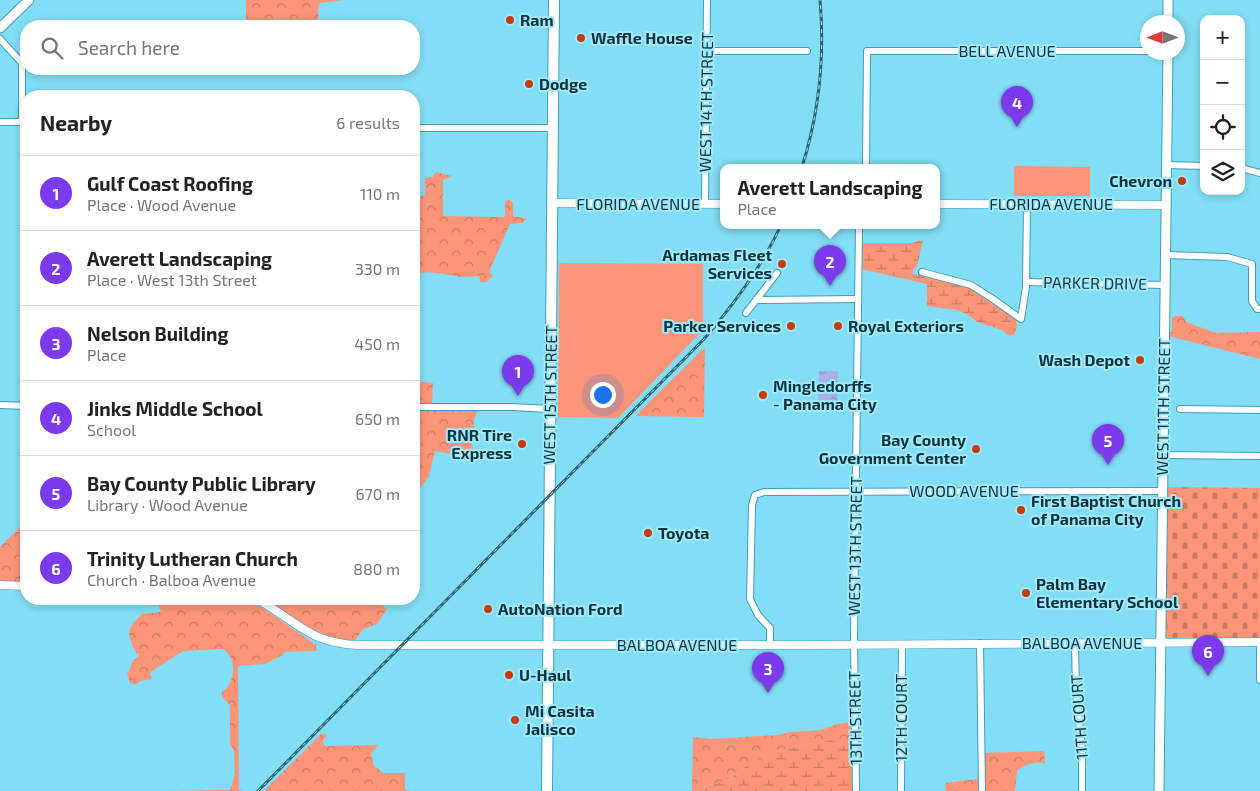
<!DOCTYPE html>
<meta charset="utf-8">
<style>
body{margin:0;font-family:"Exo 2",sans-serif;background:#f2f2f2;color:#222}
.controls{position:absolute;right:15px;top:15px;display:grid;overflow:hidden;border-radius:10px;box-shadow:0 2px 8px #0003}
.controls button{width:45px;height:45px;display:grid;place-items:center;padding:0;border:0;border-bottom:1px solid #e0e0e0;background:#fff;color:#222;font:25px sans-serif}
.compass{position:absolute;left:1140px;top:15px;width:45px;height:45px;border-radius:50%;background:#fff;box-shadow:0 2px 8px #0003;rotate:270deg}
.you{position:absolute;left:602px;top:394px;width:18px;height:18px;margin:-12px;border:4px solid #fff;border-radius:50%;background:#1a73e8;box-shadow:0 0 0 8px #1a73e833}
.badge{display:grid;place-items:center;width:32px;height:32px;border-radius:50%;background:#7c3aed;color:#fff;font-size:16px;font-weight:700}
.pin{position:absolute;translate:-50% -41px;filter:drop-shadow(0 1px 2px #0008)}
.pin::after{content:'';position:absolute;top:26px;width:18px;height:15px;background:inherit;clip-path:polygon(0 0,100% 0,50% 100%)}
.popup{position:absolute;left:720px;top:164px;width:220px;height:65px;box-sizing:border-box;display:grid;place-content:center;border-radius:10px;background:#fff;filter:drop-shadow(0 1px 4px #0005);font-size:16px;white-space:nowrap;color:#767676}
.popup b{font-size:19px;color:#222}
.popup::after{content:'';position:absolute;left:50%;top:100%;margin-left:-10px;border:10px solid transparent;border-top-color:#fff}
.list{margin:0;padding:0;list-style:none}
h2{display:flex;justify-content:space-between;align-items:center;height:65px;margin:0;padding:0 20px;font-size:21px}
h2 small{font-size:16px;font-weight:400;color:#767676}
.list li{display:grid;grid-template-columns:32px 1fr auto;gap:15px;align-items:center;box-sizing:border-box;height:75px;padding:0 20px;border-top:1px solid #e0e0e0}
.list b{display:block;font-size:19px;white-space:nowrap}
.list p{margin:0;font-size:16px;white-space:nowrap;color:#767676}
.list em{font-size:16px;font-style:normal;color:#767676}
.icon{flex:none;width:28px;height:28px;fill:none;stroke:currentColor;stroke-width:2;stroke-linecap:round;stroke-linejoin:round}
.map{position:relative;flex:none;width:1260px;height:791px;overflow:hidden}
.search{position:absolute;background:#fff;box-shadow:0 2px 8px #0003;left:20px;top:20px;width:400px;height:55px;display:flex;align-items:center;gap:12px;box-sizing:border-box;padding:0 18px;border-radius:20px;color:#767676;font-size:19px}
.panel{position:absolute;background:#fff;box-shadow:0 2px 8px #0003;left:20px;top:90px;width:400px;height:515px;border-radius:20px}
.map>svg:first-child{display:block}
</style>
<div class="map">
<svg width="1260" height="791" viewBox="0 0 1260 791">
<defs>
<pattern id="forest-crowns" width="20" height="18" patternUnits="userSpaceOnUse" patternTransform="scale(1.25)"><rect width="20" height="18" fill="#fc9578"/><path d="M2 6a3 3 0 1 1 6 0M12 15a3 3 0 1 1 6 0" fill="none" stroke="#ca7a64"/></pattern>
<pattern id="wetland-marsh" width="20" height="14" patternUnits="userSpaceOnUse" patternTransform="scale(1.25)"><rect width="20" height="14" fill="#fc9578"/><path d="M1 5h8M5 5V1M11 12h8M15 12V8" fill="none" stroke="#ca7a64"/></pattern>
<pattern id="cemetery-stones" width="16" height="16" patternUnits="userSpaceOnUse" patternTransform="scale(1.25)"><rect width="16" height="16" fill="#fc9578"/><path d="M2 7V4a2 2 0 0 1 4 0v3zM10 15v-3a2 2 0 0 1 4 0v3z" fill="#ca7a64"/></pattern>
<pattern id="water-ripples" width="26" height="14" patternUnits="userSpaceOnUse" patternTransform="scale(1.25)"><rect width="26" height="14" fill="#a6b1f0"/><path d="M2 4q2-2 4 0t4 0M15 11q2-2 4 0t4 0" fill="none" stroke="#8591c4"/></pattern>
</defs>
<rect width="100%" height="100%" fill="#82def6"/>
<g fill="#fc9578">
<polygon points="1014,166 1090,167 1090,196 1014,196"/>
<polygon points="559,263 703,264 703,330 618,418 558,417"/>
</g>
<g fill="url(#forest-crowns)">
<polygon points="246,0 343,0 320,3 318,9 319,26 246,26"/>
<path d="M436,172L452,176L443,180V216L505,217V201L509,200L513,202V216L527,219L522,223L510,224L489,272L493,276L486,282H480L479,276C474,276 468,277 463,277C449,276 425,268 414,275V199L425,195V178L432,177Z"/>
<polygon points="1175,316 1183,316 1186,322 1216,333 1260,332 1260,359 1168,336 1169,332 1172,332 1172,318"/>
<polygon points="705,347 704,417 635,416"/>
<polygon points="414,381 433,383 432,405 414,405"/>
<polygon points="414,410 478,410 474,420 474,433 471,443 473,448 477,452 476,458 435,451 429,476 420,488 414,505"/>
<polygon points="26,521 26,582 0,582 0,547"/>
<path d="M156,599H246L266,610L316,645L317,651L284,652L283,655L265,664L238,666L239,790L242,791H162L230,790L235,775L234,751L230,744V705L222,697V692C236,683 237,658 223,649L183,651L152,671L150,674L152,679L140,681L135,685L130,683L127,674C133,666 128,663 139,656V654L136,653C127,633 125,630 142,614L161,612Z"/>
<polygon points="263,599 386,599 383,606 387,609 377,624 363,629 355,641 336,640 312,631"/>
<polygon points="851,722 852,750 831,740 770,752 748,765 731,779 700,788 692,788 693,737 712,739 778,735 790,732 821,730 837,724"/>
<polygon points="321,734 325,734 327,736 323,740 323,744 326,746 378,745 371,754 374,766 384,773 405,773 405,790 411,791 264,791"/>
<path d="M1044,751L1045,764C1036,760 1024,765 1017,771L1015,791H985L984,753Z"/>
<polygon points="978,779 979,791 946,791 945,783"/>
</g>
<g fill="url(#wetland-marsh)">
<polygon points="923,240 917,266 913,270 913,274 960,283 976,290 1016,318 1017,326 1014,335 1008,335 1002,330 977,322 970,316 957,310 927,306 927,284 861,269 862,243 912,243"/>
<polygon points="831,740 852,750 854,791 692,791 692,788 700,788 731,779 748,765 770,752"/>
</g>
<polygon fill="url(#cemetery-stones)" points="1166,487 1260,488 1260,638 1170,639 1165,637"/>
<polygon fill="url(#water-ripples)" points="819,371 838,371 837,408 818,408"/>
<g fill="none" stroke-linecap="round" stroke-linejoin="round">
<defs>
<g id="minor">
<polyline points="0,39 22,63 22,122"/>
<polyline points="706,51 807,51"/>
<polyline points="0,122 25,122"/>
<polyline points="414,128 552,128"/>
<polyline points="1166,165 1204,166"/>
<polyline points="866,167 867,51 1148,51"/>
<polyline points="1241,168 1260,173"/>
<polyline points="705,204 707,0"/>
<polyline points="1165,255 1227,257 1252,264 1252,301 1257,309 1260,309"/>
<polyline points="922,272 971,285 993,299 1021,319 1026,287 1027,204"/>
<polyline points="1026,282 1165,285"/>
<polyline points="756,300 858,299"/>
<polyline points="746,313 777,273"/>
<polyline points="0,405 26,406"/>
<polyline points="414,407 512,407 550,409"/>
<polyline points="1180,409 1260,410"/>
<polyline points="1162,455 1260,456"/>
<polyline points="1260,642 1260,680"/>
<polyline points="980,643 982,791"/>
<polyline points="1075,643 1076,692 1082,749 1082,791"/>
<polyline points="770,645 770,628 758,615 750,599 752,505 755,495 764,492 1162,491"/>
<polyline points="856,791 854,638 859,225"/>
<polyline points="901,791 902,644"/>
</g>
<g id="tertiary">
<polyline points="552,203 724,204"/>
<polyline points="936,204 1166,205"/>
<polyline points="0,585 26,586"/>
<path d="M257,599C295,620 309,643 357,645H814L1260,642"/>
</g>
<g id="secondary">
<polyline points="1168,22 1168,0"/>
<polyline points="0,28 29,0"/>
<polyline points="1159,791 1168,52"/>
</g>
<polyline id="trunk" points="547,791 554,0"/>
</defs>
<use href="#minor" stroke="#409fb6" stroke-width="8"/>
<use href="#tertiary" stroke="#409fb6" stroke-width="9"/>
<use href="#secondary" stroke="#409fb6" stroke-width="11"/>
<use href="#trunk" stroke="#409fb6" stroke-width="12"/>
<use href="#minor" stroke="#fff" stroke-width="6"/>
<use href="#tertiary" stroke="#fff" stroke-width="8"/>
<use href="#secondary" stroke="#fff" stroke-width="9"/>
<use href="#trunk" stroke="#fff" stroke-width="10"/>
<defs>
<g id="rail">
<path d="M802,167C819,113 825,57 820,0"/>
<path d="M258,791L704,339C734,304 762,267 781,225"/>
</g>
</defs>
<use href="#rail" stroke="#2e6774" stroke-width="3"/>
<use href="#rail" stroke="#a1e8fc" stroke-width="1" stroke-dasharray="4" stroke-linecap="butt"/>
</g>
<g fill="#c43c0d" stroke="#a1e8fc" stroke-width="2">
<circle cx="510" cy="20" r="5"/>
<circle cx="581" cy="38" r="5"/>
<circle cx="529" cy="84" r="5"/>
<circle cx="1182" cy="181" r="5"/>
<circle cx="782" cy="264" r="5"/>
<circle cx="791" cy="326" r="5"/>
<circle cx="838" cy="326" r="5"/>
<circle cx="1140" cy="360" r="5"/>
<circle cx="763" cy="395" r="5"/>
<circle cx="522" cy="444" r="5"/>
<circle cx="976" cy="449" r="5"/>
<circle cx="1021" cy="510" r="5"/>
<circle cx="648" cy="533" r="5"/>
<circle cx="1026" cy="593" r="5"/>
<circle cx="488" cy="609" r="5"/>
<circle cx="509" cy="675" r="5"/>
<circle cx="515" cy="720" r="5"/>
</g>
<g text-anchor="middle" stroke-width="4" stroke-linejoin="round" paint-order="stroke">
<g font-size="16" font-weight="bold" fill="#0a343d" stroke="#a1e8fc" text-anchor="start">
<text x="520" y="26">Ram</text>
<text x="591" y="44">Waffle House</text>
<text x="539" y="90">Dodge</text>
<text x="1172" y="187" text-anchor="end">Chevron</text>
<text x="772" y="261" text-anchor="end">Ardamas Fleet<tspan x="772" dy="18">Services</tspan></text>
<text x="781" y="332" text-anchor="end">Parker Services</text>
<text x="848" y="332">Royal Exteriors</text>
<text x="1130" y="366" text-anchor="end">Wash Depot</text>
<text x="773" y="392">Mingledorffs<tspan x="773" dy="18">- Panama City</tspan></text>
<text x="512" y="441" text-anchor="end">RNR Tire<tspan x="512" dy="18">Express</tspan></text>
<text x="966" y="446" text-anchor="end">Bay County<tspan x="966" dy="18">Government Center</tspan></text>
<text x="1031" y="507">First Baptist Church<tspan x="1031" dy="18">of Panama City</tspan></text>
<text x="658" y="539">Toyota</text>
<text x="1036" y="590">Palm Bay<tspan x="1036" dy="18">Elementary School</tspan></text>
<text x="498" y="615">AutoNation Ford</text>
<text x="519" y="681">U-Haul</text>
<text x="525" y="717">Mi Casita<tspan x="525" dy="18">Jalisco</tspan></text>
</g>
<g font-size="16" fill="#0a343d" stroke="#a1e8fc">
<text x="1007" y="57">BELL AVENUE</text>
<text transform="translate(706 102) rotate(-89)" y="6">WEST 14TH STREET</text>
<text x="638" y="210">FLORIDA AVENUE</text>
<text x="1051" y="210">FLORIDA AVENUE</text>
<text transform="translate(1095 283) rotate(1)" y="6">PARKER DRIVE</text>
<text transform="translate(550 395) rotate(-89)" y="6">WEST 15TH STREET</text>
<text transform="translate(1163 407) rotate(-89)" y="6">WEST 11TH STREET</text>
<text x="964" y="497">WOOD AVENUE</text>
<text transform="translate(855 546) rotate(-89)" y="6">WEST 13TH STREET</text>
<text x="1082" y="649">BALBOA AVENUE</text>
<text x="677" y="651">BALBOA AVENUE</text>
<text transform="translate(1079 717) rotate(-94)" y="6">11TH COURT</text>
<text transform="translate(855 718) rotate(-91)" y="6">13TH STREET</text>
<text transform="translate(901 718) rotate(-90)" y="6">12TH COURT</text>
</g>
</g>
</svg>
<div class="controls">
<button>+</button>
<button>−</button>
<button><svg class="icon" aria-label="locate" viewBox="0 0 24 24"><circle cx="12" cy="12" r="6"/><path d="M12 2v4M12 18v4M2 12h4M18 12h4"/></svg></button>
<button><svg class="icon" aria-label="layers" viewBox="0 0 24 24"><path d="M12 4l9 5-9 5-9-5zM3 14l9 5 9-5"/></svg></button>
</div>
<svg class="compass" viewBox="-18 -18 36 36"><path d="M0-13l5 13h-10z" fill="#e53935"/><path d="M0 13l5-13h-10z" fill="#767676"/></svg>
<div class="you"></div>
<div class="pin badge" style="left:518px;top:396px">1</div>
<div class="pin badge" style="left:830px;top:286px">2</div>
<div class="popup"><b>Averett Landscaping</b>Place</div>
<div class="pin badge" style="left:768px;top:693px">3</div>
<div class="pin badge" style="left:1017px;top:127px">4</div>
<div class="pin badge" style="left:1108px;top:465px">5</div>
<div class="pin badge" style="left:1208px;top:676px">6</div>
<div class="search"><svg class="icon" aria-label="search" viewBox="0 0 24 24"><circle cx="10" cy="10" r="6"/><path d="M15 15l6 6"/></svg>Search here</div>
<section class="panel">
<h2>Nearby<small>6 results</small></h2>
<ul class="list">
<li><span class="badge">1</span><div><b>Gulf Coast Roofing</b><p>Place · Wood Avenue</p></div><em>110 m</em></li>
<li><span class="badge">2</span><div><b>Averett Landscaping</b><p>Place · West 13th Street</p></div><em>330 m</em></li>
<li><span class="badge">3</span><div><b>Nelson Building</b><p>Place</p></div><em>450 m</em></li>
<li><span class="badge">4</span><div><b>Jinks Middle School</b><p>School</p></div><em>650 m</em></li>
<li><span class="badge">5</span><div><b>Bay County Public Library</b><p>Library · Wood Avenue</p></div><em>670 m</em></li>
<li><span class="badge">6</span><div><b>Trinity Lutheran Church</b><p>Church · Balboa Avenue</p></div><em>880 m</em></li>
</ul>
</section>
</div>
